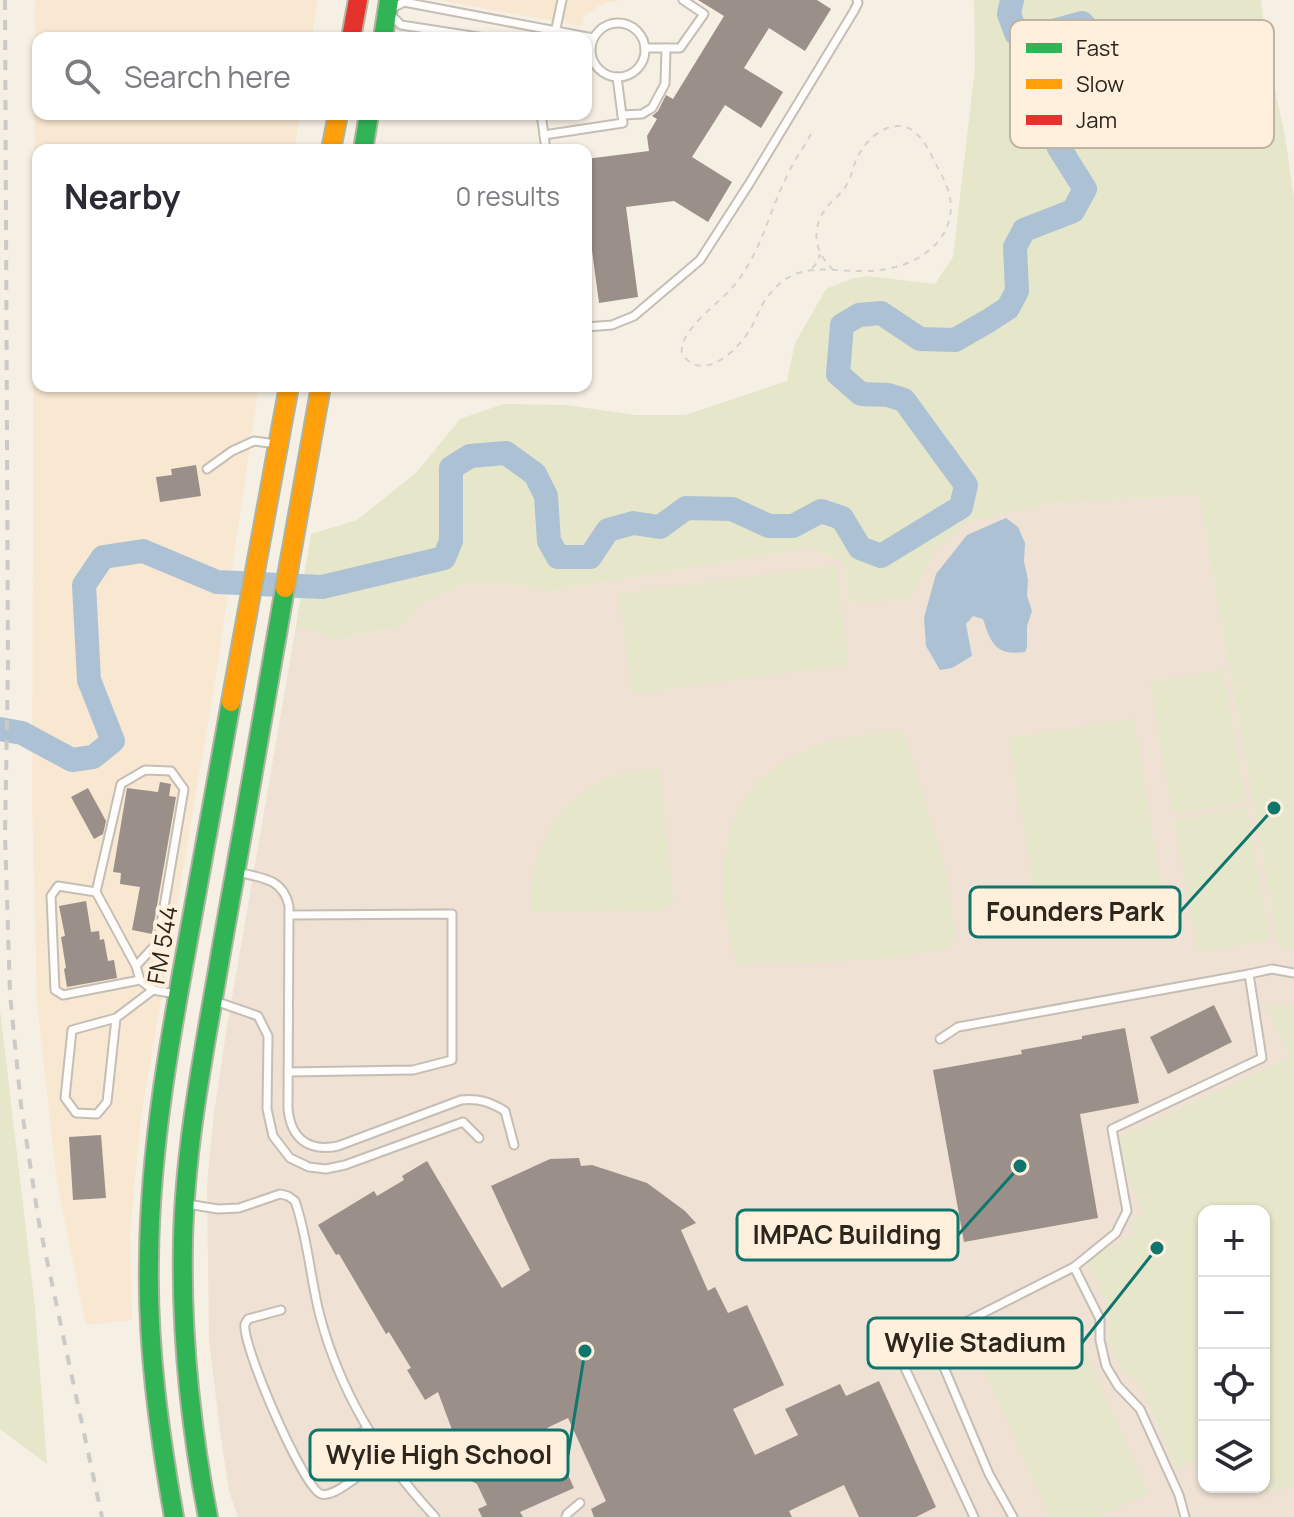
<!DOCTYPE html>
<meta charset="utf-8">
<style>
body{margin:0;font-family:Manrope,sans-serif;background:#f7f7f7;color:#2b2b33}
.controls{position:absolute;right:24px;bottom:24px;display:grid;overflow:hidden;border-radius:16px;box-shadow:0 2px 6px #0004}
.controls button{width:72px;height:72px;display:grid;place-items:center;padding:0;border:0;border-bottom:2px solid #e1e1e2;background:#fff;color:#2b2b33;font:40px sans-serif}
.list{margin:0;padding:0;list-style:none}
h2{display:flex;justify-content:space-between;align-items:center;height:104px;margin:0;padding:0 32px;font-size:34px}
h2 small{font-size:26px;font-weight:400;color:#7c7c81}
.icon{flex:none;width:44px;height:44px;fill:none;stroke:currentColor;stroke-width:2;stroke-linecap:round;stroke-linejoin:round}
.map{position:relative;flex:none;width:1294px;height:1517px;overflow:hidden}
.search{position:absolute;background:#fff;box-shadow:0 2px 6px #0004;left:32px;top:32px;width:560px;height:88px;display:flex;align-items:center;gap:20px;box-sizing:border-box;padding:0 28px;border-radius:16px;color:#7c7c81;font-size:30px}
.panel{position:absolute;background:#fff;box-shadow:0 2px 6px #0004;left:32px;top:144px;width:560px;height:248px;border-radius:16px}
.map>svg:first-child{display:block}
</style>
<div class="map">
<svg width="1294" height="1517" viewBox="0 0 1294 1517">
<rect width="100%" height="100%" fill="#f6efe4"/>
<g fill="#f8e8d2">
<polygon points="35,0 317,0 312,38 38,38 38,114 300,114 295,150 38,150 38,386 259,386 217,669 141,1117 130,1232 132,1320 86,1325 57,1183 37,1001 32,800"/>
<polygon points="438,0 620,0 602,4 584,16 582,26"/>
</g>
<path fill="#efe1d4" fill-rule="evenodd" d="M1199,495L1279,948L1294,949V1517H238L229,1491L220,1430L209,1341L207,1184L214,1113L226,1033L296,626L339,639L404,626L421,603L467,584H512L549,591L811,548L844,562L848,595L910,600L934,552L966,522L1053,503ZM1204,1211H1264V1487H1204Z"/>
<g fill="#e6e6cb">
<polygon points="974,0 1261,0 1268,58 1285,136 1294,198 1294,949 1279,949 1199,495 1053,503 967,522 934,552 910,600 853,602 848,595 844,562 811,548 549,591 512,584 467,584 421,603 404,626 338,639 296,626 311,534 357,520 416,473 460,419 503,404 566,405 635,415 685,415 787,381 795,343 826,289 851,279 867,276 935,284 953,257 975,68"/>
<polygon points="836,565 849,665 632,694 619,594"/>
<polygon points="1223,669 1246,801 1173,814 1150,682"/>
<polygon points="1134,718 1166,917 1042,938 1009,738"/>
<polygon points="903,729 945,867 956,936 948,948 880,960 736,964 723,901 724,857 735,815 759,780 787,759 829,741"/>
<path d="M659,768L674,902L665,910L532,913C532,901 531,887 533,875C535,862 542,847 548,835C572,789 609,772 659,768Z"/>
<polygon points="1247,807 1270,940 1198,953 1174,820"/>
<polygon points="1287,1004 1294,1005 1294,1488 1261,1491 1251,1487 1264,1487 1264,1211 1204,1211 1204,1456 1177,1471 1142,1386 1120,1366 1110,1343 1108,1307 1087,1262 1134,1234 1130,1221 1144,1213 1111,1142 1290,1057 1266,1005"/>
<polygon points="0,1009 35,1307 47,1464 0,1429"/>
<polygon points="1073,1324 1149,1494 1098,1517 1050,1517 982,1365"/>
</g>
<path fill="#acc2d4" d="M1006,518L1018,527L1025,543L1024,561L1028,580L1027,596L1032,611L1027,626V647L1025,652C996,656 991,644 983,619L973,616L966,624L972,656L952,668L940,670L926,646L924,618L936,574L967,535Z"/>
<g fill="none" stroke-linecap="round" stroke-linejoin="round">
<polyline stroke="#acc2d4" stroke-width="24" points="0,729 22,733 72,760 93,757 113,741 89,680 84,585 103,557 143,551 217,582 322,587 444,558 451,541 451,468 470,456 506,453 535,474 546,496 549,541 558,557 590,557 608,530 633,523 660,527 686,508 732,509 769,526 793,526 821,511 842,518 860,548 881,556 961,507 966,485 904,400 888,395 861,394 838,374 842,325 859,315 881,313 920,339 955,340 988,321 1008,308 1017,291 1015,247 1024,230 1073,211 1085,189 1058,146 1060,132 1081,118 1081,106 1095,67 1096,38 1082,23 1041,34 1016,33 1009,14 1012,0"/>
</g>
<g fill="#9a8f89">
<polygon points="698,0 817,0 831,9 805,51 769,28 744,68 783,92 761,128 725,105 692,157 732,182 708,222 674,201 626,207 638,297 599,303 586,205 586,159 649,151 647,136 657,119 652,116 658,111 666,95 673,99 724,16"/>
<polygon points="196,465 201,496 160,502 156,477 172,475 171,469"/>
<polygon points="160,782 171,784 169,796 176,797 152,934 132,930 140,887 120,884 121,873 113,872 127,788 158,792"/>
<polygon points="88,788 106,821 103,834 94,839 71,797"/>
<polygon points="86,901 91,932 99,931 100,940 104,939 108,961 114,960 117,978 67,987 64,969 66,968 61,937 65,936 59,906"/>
<polygon points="1214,1005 1232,1042 1168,1074 1150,1037"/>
<polygon points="1125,1028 1139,1103 1080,1114 1098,1218 964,1242 933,1070 1022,1054 1021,1050 1082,1039 1082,1036"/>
<polygon points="101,1135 106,1198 73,1200 69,1137"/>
<polygon points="579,1158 581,1166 592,1165 647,1183 685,1211 696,1223 681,1230 708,1291 715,1287 728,1313 747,1305 784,1385 733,1409 755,1455 798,1435 785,1409 840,1384 846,1396 879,1381 936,1507 916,1517 859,1517 844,1485 789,1511 792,1517 594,1517 591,1509 606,1501 568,1418 547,1428 574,1488 520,1512 523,1517 482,1517 478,1509 487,1505 477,1484 442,1465 452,1451 458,1446 438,1392 425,1400 407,1370 411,1368 389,1332 386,1334 339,1254 336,1255 318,1225 374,1191 377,1196 404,1180 402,1176 427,1161 502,1288 530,1270 491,1186 550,1159"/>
</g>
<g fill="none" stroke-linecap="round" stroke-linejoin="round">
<defs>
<g id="lane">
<polyline points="392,8 404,2 593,38"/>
<polyline points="392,16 401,25 485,38"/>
<circle cx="618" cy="50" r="27"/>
<polyline points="554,38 562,0"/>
<polyline points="645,48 680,48 704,14 683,0"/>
<polyline points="541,114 544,135"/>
<polyline points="622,115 642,114 652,108 665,84 666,48"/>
<polyline points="546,150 544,135 623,123 617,77"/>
<polyline points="586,327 612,325 634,316 700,260 749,184 854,11 858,3 857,0"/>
<polyline points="207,469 232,451 254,441 276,444"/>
<path d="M237,872C262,878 283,878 289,906L288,1109C291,1139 309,1152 338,1146L461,1100C479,1098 490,1102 505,1111L514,1145"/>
<polyline points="96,892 136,966 140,980 153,990"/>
<polyline points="136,966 158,942 184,789 171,771 145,770 121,784 96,892 58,886 51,896 55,990 63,995 140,980"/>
<polyline points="215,1001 258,1016 268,1036 267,1109 273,1136 290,1158 309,1167 326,1169 345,1165 463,1122 479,1138"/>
<polyline points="116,1018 72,1030 65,1098 76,1113 97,1114 107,1102 116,1018 153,990 176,994"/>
<polyline points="940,1039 958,1027 1249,974"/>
<polyline points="288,1072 413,1070 452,1060 452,914 289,915"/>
<path d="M187,1204L218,1209L239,1208L280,1194L288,1196L295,1201C308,1238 310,1278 320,1316C340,1392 382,1460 435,1517"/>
<polyline points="1074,1267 1116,1233 1127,1211 1112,1129 1262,1058 1249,974 1272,969 1294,973"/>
<path d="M281,1310L248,1319C247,1321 246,1322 245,1324C241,1344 304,1489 321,1494C332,1497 346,1484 355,1479"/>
<polyline points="898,1353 974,1517"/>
<polyline points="336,1447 367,1429"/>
<polyline points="566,1517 567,1514 580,1503"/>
<polyline points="1013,1517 989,1474 932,1339 1074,1267 1100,1319 1100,1340 1106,1366 1118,1386 1140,1409 1179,1495 1185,1517"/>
</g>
<g id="fast">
<polyline points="383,38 389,0"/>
<polyline points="363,150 369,114"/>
<path d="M174,1517C159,1432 147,1345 149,1258C150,1147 170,1038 190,929C204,853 217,778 231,702"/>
<path d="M208,1517C190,1425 181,1334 183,1240C185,1143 205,1047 221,952C243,831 264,709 285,588"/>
</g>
<g id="slow">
<polyline points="331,150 338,114"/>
<polyline points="285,588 321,386"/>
<polyline points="231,702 289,386"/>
</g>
<polyline id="jam" points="351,38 358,0"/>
</defs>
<use href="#lane" stroke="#c4beb4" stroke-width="11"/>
<use href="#fast" stroke="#aeb4a0" stroke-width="22"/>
<use href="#slow" stroke="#aeb4a0" stroke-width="22"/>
<use href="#jam" stroke="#aeb4a0" stroke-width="22"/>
<g stroke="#d5d2cf" stroke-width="2" stroke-dasharray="6 6" stroke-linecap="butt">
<path d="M811,134C804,147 795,159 789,172C768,212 763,251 732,288C718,304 678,331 682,354C702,383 736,352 749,331C756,321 759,308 766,299C771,292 776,286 783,281C807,263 837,272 865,271C883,271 902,267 918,258C928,252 938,244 944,233C956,210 951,192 939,170C932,157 925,139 912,130C891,117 867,138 858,156C853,165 852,176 847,184C842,194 833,199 827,207C810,228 814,254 835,271"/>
<polyline points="812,268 818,262 820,254"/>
</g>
<use href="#lane" stroke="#fefdfb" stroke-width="7"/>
<use href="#fast" stroke="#30b455" stroke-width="18"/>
<use href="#slow" stroke="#ff9f0a" stroke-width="18"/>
<use href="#jam" stroke="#e5322d" stroke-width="18"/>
<polyline stroke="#cccac6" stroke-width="4" stroke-dasharray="10 10" stroke-linecap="butt" points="5,0 8,663 5,835 10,994 21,1105 39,1223 102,1517"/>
</g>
<g text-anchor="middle" stroke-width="8" stroke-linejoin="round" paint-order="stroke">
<g font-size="24" fill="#2d261d" stroke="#fef0dc">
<text transform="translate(163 945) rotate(-80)" y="8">FM 544</text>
</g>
</g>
<rect x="1010" y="20" width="264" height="128" rx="12" fill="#fef0dc" stroke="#bfb3a3" stroke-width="2"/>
<rect x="1026" y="43" width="36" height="10" fill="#30b455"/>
<rect x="1026" y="79" width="36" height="10" fill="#ff9f0a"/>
<rect x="1026" y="115" width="36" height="10" fill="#e5322d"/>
<g font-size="22" fill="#2d261d">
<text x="1076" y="56">Fast</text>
<text x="1076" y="92">Slow</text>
<text x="1076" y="128">Jam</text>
</g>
<path fill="none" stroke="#0f766e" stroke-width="3" d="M1274 808L1180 912M1020 1166L958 1235M1157 1248L1082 1343M585 1351L568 1455"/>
<g fill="#0f766e" stroke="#fef0dc" stroke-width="3">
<circle cx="1274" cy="808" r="8"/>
<circle cx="1020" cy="1166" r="8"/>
<circle cx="1157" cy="1248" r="8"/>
<circle cx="585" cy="1351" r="8"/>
</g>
<g fill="#fef0dc" stroke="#0f766e" stroke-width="3">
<rect x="970" y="887" width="210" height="50" rx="8"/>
<rect x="737" y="1210" width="221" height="50" rx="8"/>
<rect x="868" y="1318" width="214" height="50" rx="8"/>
<rect x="310" y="1430" width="258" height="50" rx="8"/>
</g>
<g font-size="26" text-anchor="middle" font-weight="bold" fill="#2d261d">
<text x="1075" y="921">Founders Park</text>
<text x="847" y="1244">IMPAC Building</text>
<text x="975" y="1352">Wylie Stadium</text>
<text x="439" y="1464">Wylie High School</text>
</g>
</svg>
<div class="controls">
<button>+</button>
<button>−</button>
<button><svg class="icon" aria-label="locate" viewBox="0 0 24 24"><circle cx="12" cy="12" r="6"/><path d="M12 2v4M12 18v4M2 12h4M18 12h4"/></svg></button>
<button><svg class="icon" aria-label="layers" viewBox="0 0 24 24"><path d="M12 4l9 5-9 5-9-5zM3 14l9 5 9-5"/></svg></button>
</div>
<div class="search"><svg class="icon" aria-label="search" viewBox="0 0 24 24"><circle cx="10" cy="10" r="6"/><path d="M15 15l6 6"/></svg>Search here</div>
<section class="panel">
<h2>Nearby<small>0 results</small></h2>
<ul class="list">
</ul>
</section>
</div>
